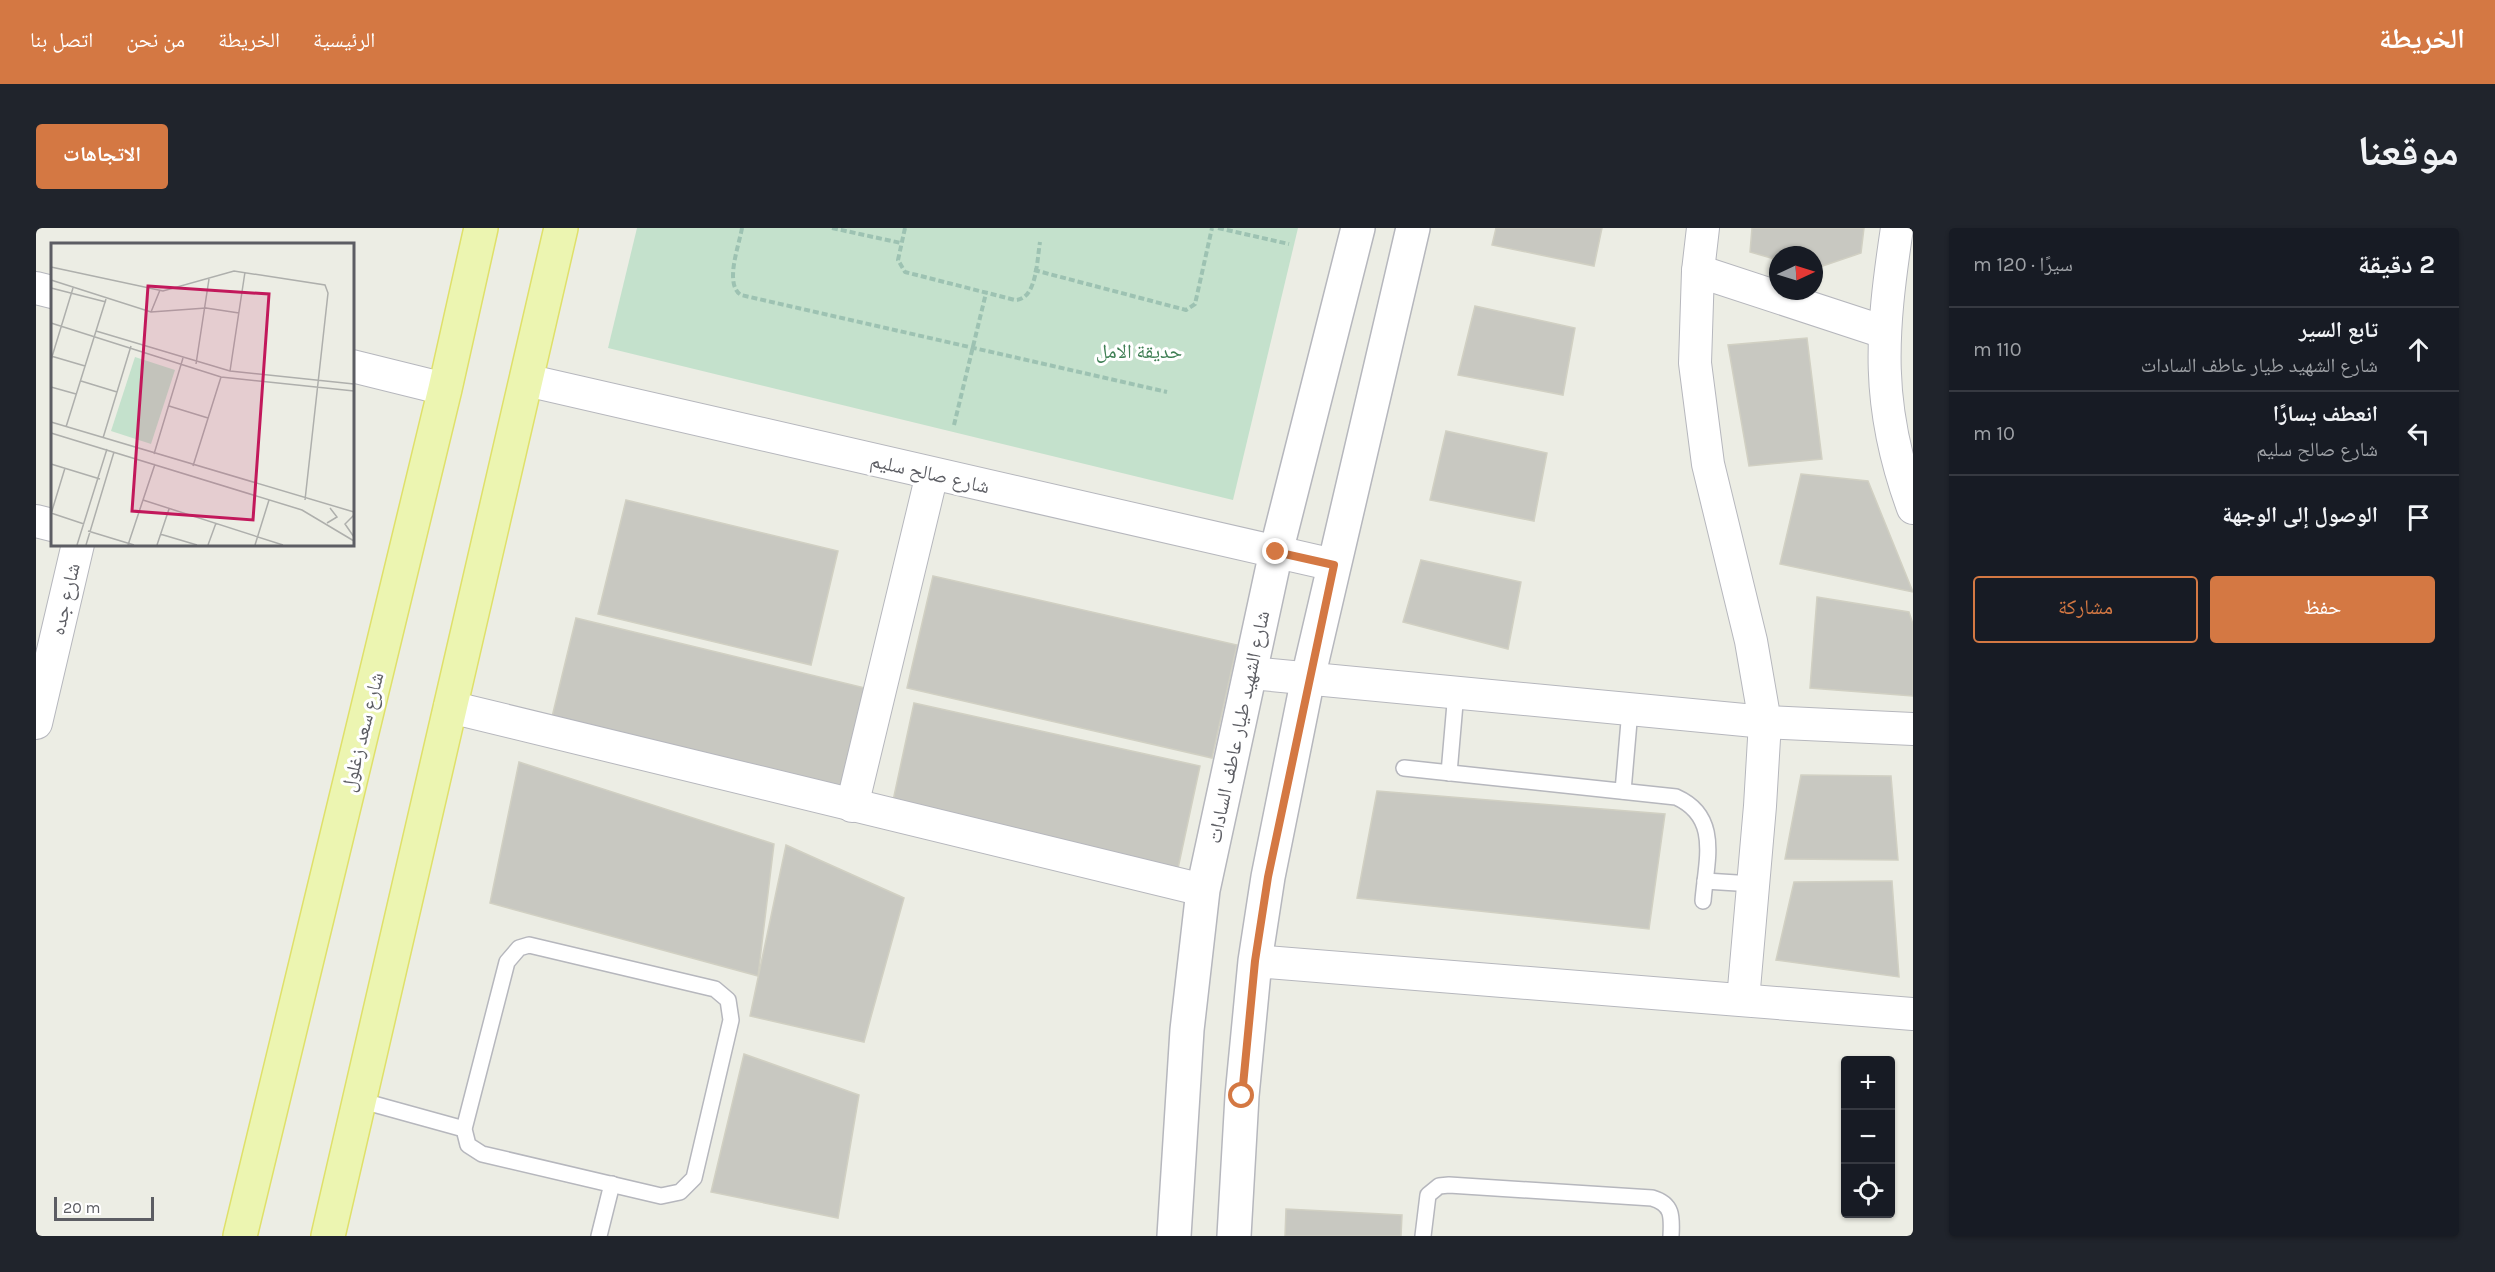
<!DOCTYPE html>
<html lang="ar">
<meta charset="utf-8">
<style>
body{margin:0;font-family:Karla,"Noto Naskh Arabic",sans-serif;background:#20242c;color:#f1f3f6;direction:rtl}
.controls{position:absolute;right:18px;bottom:18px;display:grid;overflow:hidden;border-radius:6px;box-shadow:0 2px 4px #0004}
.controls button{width:54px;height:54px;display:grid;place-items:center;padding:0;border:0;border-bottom:2px solid #363941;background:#171b24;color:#f1f3f6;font:30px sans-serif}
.compass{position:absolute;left:1733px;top:18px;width:54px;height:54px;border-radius:50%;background:#171b24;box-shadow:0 2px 4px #0004;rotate:86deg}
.scale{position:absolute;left:18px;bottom:15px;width:100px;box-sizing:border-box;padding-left:6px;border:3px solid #5c5d63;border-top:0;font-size:16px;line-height:21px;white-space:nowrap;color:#5c5d63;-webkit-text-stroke:4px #fff;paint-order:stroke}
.stop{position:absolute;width:18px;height:18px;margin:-14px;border:4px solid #d47843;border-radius:50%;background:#fff}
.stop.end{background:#d47843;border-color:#fff;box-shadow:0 2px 6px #0008}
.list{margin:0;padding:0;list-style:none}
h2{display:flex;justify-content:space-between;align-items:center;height:78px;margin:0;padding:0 24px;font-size:26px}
h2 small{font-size:20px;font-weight:400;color:#9ea1a6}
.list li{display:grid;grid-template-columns:39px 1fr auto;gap:18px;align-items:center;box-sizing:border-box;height:84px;padding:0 24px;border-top:2px solid #363941}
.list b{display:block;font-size:22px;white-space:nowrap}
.list p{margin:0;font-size:20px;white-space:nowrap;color:#9ea1a6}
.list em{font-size:20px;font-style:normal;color:#9ea1a6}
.actions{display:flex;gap:12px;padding:18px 24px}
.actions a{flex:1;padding:14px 0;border:2px solid #d47843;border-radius:6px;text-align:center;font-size:21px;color:#d47843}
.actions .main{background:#d47843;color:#fff}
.icon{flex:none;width:33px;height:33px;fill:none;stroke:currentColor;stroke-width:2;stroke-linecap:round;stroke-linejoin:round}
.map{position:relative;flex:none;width:1877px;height:1008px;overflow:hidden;direction:ltr;border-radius:6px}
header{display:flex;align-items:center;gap:36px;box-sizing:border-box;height:84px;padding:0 30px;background:#d47843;color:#fff}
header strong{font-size:28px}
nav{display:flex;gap:33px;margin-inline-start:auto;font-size:21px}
.intro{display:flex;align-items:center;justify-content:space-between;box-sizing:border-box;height:144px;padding:0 36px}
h1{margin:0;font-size:42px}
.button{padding:15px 27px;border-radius:6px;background:#d47843;color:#fff;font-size:21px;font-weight:700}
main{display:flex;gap:36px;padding:0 36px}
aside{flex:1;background:#171b24;border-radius:6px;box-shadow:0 2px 4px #0004}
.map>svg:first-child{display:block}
</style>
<header>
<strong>الخريطة</strong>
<nav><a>الرئيسية</a><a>الخريطة</a><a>من نحن</a><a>اتصل بنا</a></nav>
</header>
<div class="intro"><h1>موقعنا</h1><a class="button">الاتجاهات</a></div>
<main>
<aside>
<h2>2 دقيقة<small>سيرًا · 120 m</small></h2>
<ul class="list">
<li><svg class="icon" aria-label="ahead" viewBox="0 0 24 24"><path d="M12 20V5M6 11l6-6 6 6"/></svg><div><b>تابع السير</b><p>شارع الشهيد طيار عاطف السادات</p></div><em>110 m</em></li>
<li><svg class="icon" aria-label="left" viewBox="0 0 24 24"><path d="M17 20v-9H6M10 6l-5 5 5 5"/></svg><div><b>انعطف يسارًا</b><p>شارع صالح سليم</p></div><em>10 m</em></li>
<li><svg class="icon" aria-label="arrive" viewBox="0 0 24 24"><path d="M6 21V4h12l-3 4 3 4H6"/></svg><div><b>الوصول إلى الوجهة</b></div></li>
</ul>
<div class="actions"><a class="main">حفظ</a><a>مشاركة</a></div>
</aside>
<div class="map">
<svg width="1877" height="1008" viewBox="0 0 1877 1008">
<rect width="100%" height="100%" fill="#ecede4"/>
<polygon fill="#c4e1cc" points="601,0 1262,0 1197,272 572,120"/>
<g fill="#c8c8c1" stroke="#d1d0c3" stroke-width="1.5">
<polygon points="1460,0 1566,0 1558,38 1456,17"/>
<polygon points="1716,0 1828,0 1825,25 1778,41 1778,27 1742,27 1742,32 1714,24"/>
<polygon points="1439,78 1539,100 1527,167 1422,147"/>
<polygon points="1771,110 1786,231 1713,238 1692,117"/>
<polygon points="1410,203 1511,225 1498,293 1394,272"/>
<polygon points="1765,246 1832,253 1877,364 1744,336"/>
<polygon points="590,272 802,323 775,437 562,386"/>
<polygon points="1385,332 1485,354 1472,421 1367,394"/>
<polygon points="897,348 1201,417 1176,530 871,460"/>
<polygon points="1781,369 1873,384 1877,396 1877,468 1774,460"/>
<polygon points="540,390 829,460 806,559 516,489"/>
<polygon points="878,475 1164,538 1141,645 855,582"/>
<polygon points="483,534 738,616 722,748 454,675"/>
<polygon points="1765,547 1855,548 1862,632 1749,631"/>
<polygon points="1341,563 1629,586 1613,701 1321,670"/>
<polygon points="750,617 868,670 828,814 714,788"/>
<polygon points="1856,653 1863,749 1740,732 1758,654"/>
<polygon points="708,826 823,867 802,990 675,964"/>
<polygon points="1250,981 1366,987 1365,1008 1249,1008"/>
</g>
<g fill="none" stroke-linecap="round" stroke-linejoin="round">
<defs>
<g id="service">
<path d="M1368,540L1640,569C1685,589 1670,633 1667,673"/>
<polyline points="1413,545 1420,464"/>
<polyline points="1587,563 1594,482"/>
<polyline points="1669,653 1717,656"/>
<polygon points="493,717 679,761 692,772 695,792 658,950 644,964 625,968 446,926 432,917 428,901 471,734 483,720"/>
<polyline points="323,872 428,901"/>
<polyline points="563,1008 576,956"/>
<path d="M1387,1008L1392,967L1403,958L1413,957L1616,970C1637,976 1636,989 1635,1008"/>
</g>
<g id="minor">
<polyline points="1667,0 1662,43 1659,135 1672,236 1715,413 1729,494 1724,578 1707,772"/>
<path d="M1861,0C1845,106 1839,177 1877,280"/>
<polyline points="1662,43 1848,104"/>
<polyline points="0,60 16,64"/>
<polyline points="316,138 409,161"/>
<polyline points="490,152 1298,337"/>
<polyline points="0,293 16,297"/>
<polyline points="1215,445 1729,494 1877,501"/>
<polyline points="414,479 1167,662"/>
<polyline points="0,495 42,316"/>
<polyline points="816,578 896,246"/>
<polyline points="1219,733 1877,786"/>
</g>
<g id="tertiary">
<polyline points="1138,1008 1151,802 1167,662 1240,324 1322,0"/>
<polyline points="1198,1008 1206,868 1219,733 1232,649 1272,450 1377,0"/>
</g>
<g id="primary">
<polyline points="204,1008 409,161 445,0"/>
<polyline points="292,1008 525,0"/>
</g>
</defs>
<use href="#service" stroke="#b6b7bd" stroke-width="18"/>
<use href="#minor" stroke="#b6b7bd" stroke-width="34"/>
<use href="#tertiary" stroke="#b6b7bd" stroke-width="36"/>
<use href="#primary" stroke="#dfe06a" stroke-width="36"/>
<g stroke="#9dc2b2" stroke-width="4" stroke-dasharray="6 3" stroke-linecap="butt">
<path d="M706,0C703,18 688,56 705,67L1131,164"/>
<polyline points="796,0 865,15"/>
<path d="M869,0L862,32L869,44L979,72C1001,72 1001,31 1004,14"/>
<polyline points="1182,0 1253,16"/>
<polyline points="998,42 1150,82 1159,76 1176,0"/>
<polyline points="918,197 950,65"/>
</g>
<use href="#service" stroke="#fff" stroke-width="15"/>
<use href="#minor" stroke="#fff" stroke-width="32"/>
<use href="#tertiary" stroke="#fff" stroke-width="33"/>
<use href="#primary" stroke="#ecf5b1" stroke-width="33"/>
</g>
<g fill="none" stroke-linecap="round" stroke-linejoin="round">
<polyline stroke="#d47843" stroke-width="8" points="1206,868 1219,733 1232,649 1298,337 1240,324"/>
</g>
<g text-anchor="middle" stroke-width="6" stroke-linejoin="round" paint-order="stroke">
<g font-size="20" fill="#3f7f54" stroke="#fff">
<text x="1103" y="130">حديقة الامل</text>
</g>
<g font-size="20" fill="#5c5d63" stroke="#fff">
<text transform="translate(894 245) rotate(13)" y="7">شارع صالح سليم</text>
<text transform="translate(29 371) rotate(-77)" y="7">شارع جده</text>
<text transform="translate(1202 499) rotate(-78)" y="7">شارع الشهيد طيار عاطف السادات</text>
<text transform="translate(326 504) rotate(-76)" y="7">شارع سعد زغلول</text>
</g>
</g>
<g transform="translate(15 15)">
<rect width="303" height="303" fill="#ecede4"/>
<path d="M84,114L124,127L100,201L60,188Z" fill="#c4e1cc"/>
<path fill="none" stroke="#aeafac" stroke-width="1.5" d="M0,24L112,48L183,28L274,42L277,50L254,257M0,37L100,69L155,65L188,70M0,45L55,59M100,69L109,47M0,80L170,134L303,148M45,88L179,128L303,141M0,113L34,123M0,117L22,45M145,121L158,36M179,128L194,29M30,138L66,149M0,144L25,151M118,163L157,175M0,179L303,269M15,184L55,56M0,190L251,267L303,298M52,195L80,103M103,211L132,115M0,221L49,236M142,223L170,134M92,257L232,302M0,270L33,281M0,271L14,225M303,272L294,281L303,294M276,280L286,274L279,265M37,288L83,302M109,291L146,302M26,302L56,206M35,302L63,209M77,302L104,221M106,302L118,266M157,302L165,280M204,302L218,257"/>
<path fill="#c2185b" fill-opacity="0.15" stroke="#c2185b" stroke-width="3" d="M97,43L218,51L202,277L81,268Z"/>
<rect width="303" height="303" fill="none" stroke="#5c5d63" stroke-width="3"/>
</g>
</svg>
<div class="controls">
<button>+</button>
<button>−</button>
<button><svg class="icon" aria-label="locate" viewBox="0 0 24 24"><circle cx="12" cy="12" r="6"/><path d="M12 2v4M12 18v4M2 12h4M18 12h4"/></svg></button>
</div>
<svg class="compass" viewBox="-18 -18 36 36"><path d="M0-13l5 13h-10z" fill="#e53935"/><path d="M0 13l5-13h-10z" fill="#9ea1a6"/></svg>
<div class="scale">20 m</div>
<div class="stop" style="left:1206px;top:868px"></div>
<div class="stop end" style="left:1240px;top:324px"></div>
</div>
</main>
